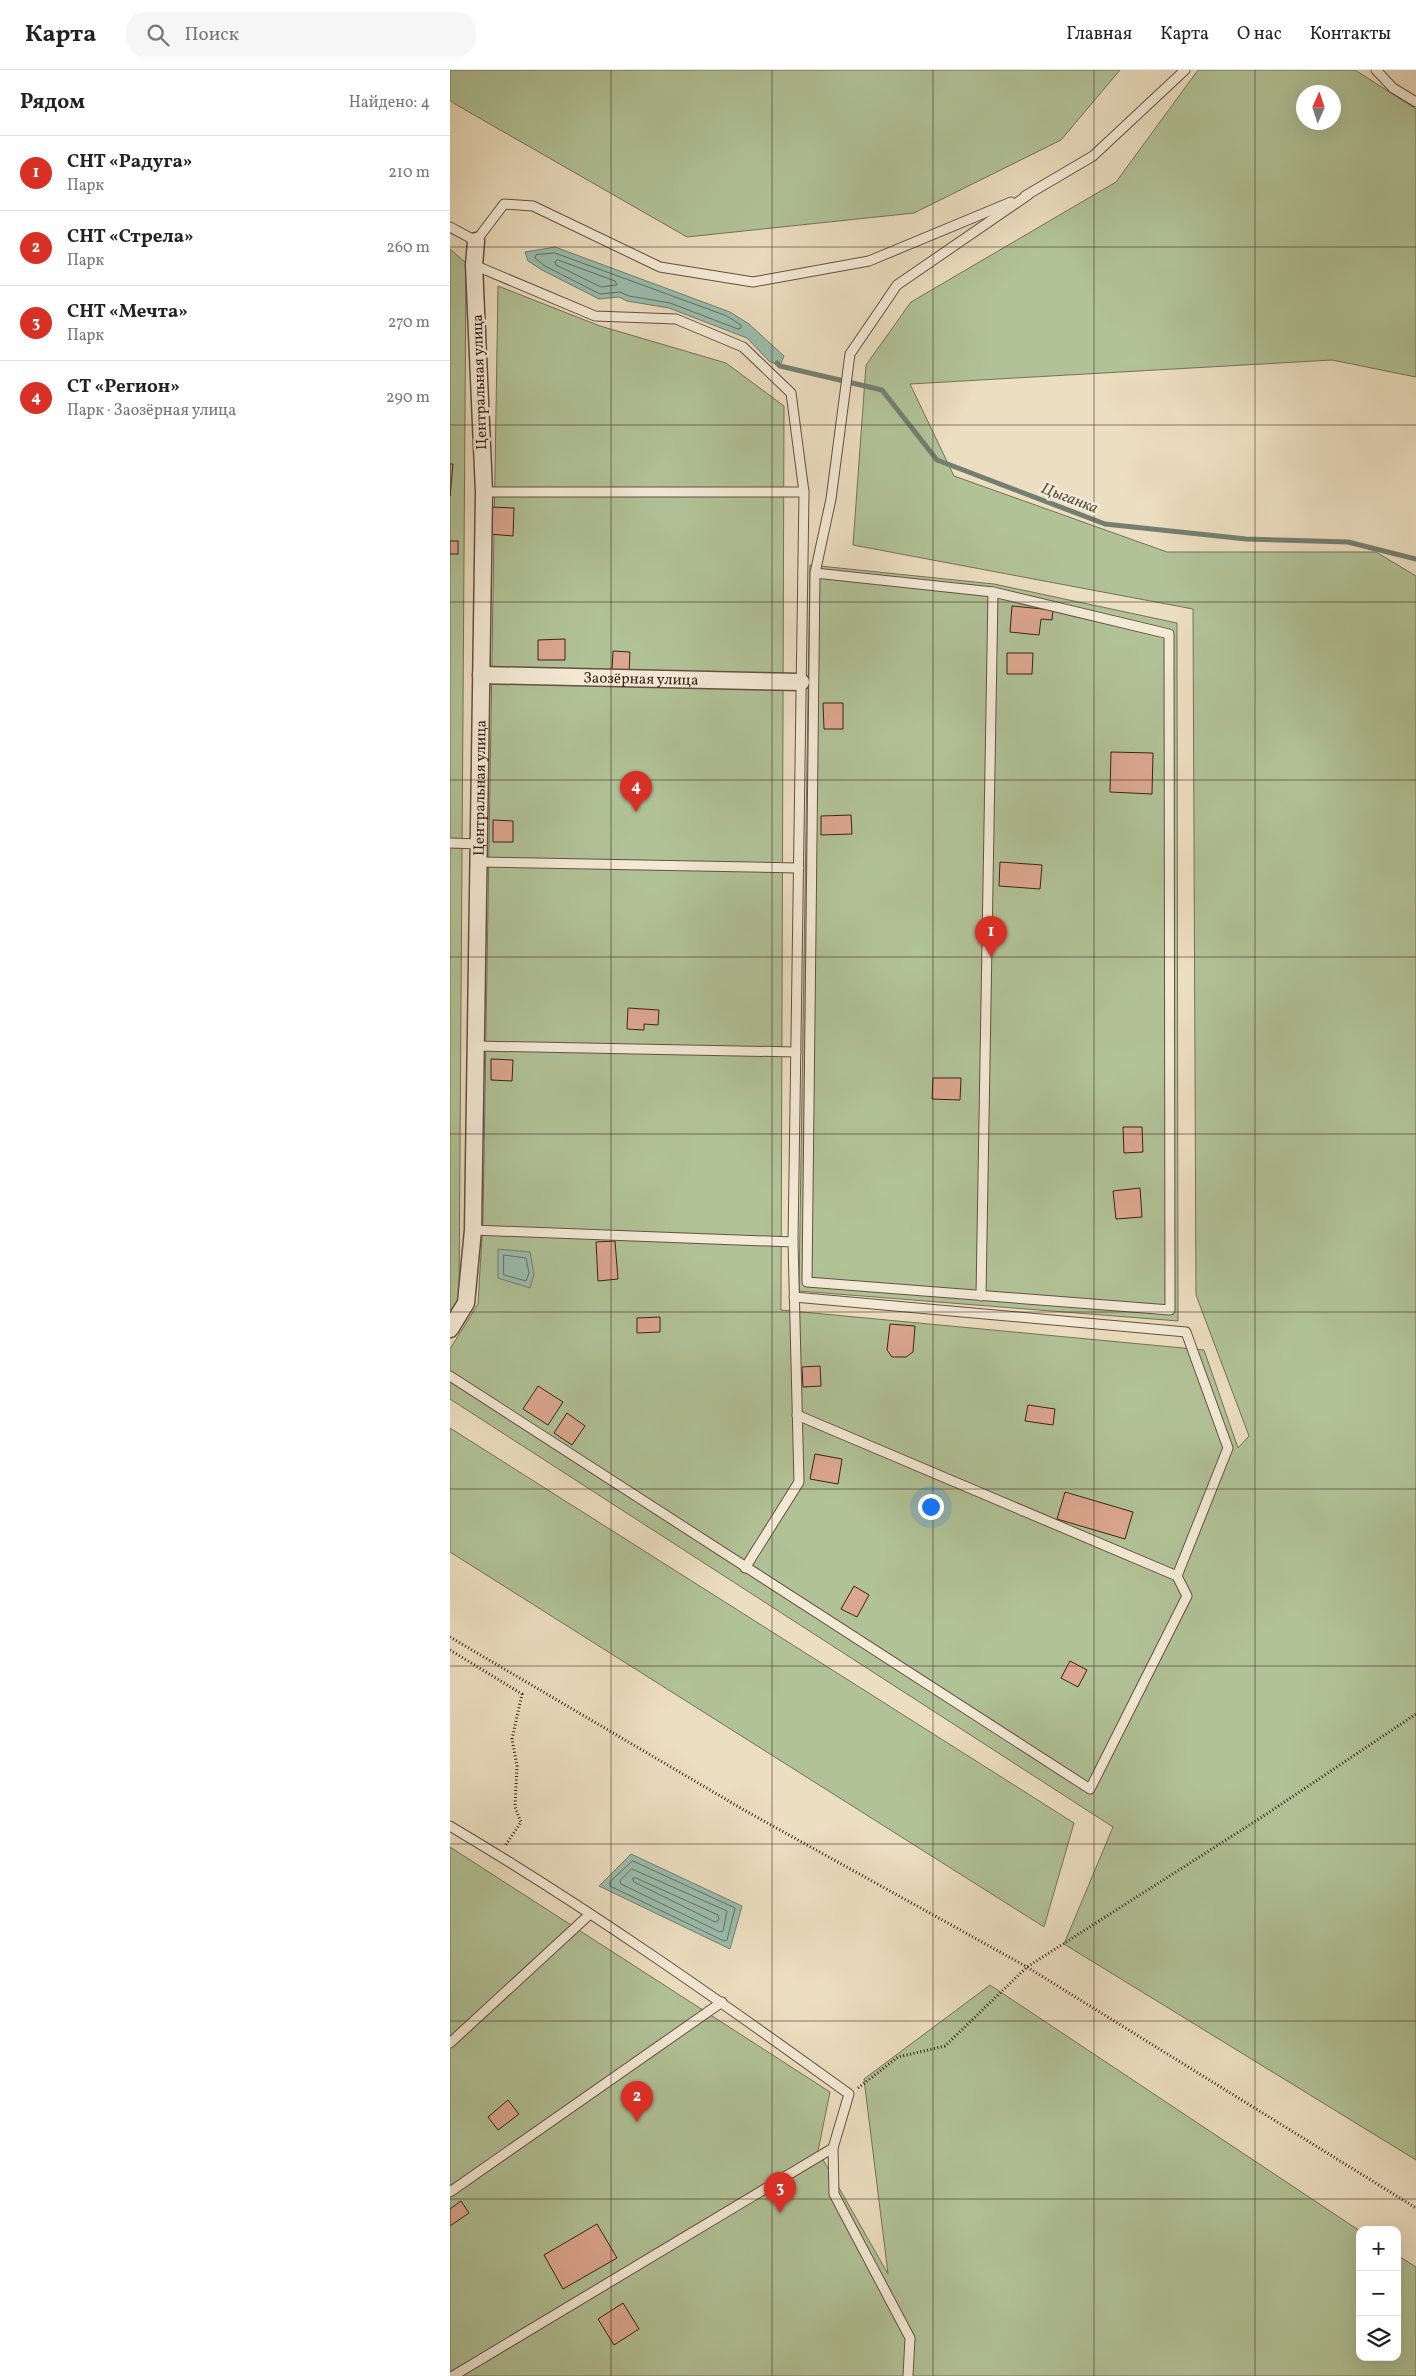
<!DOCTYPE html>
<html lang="ru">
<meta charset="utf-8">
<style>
body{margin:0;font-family:Vollkorn,serif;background:#f6f6f6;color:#222}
.controls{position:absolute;right:15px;bottom:15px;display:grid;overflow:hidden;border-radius:10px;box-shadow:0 5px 20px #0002}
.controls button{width:45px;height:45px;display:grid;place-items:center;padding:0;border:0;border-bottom:1px solid #e0e0e0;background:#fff;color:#222;font:25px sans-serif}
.compass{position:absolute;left:846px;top:15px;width:45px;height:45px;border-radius:50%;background:#fff;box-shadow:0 5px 20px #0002;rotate:3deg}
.you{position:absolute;left:480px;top:1436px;width:18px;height:18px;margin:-12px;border:4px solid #fff;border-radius:50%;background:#1a73e8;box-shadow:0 0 0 8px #1a73e833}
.badge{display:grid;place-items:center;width:32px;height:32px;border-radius:50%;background:#d93025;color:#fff;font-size:16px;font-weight:700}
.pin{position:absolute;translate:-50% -41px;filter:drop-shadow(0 1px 2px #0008)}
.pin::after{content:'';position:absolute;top:26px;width:18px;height:15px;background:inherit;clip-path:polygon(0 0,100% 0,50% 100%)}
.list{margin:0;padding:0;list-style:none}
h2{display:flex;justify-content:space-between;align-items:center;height:65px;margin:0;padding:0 20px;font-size:21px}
h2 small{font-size:16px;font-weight:400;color:#767676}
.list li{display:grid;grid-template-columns:32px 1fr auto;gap:15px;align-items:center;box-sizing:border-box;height:75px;padding:0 20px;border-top:1px solid #e0e0e0}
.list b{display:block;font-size:19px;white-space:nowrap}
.list p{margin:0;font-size:16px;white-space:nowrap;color:#767676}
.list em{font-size:16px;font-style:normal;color:#767676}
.icon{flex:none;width:28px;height:28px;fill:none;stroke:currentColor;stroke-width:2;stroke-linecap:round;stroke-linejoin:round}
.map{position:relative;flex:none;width:966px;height:2306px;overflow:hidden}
header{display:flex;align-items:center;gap:30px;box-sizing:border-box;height:70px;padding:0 25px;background:#fff;border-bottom:1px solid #e0e0e0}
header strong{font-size:24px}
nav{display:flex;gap:28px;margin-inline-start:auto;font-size:18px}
.search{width:350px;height:45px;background:#f6f6f6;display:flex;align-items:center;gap:12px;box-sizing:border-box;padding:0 18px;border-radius:20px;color:#767676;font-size:19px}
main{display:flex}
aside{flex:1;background:#fff}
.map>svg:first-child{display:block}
</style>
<header>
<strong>Карта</strong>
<div class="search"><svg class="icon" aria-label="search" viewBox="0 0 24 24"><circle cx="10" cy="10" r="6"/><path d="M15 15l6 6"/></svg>Поиск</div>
<nav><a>Главная</a><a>Карта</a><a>О нас</a><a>Контакты</a></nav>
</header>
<main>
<aside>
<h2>Рядом<small>Найдено: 4</small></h2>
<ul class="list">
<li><span class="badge">1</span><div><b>СНТ «Радуга»</b><p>Парк</p></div><em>210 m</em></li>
<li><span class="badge">2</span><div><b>СНТ «Стрела»</b><p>Парк</p></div><em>260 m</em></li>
<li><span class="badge">3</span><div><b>СНТ «Мечта»</b><p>Парк</p></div><em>270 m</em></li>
<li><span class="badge">4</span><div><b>СТ «Регион»</b><p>Парк · Заозёрная улица</p></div><em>290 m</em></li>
</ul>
</aside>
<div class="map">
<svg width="966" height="2306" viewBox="0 0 966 2306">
<rect width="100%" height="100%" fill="#ecdec0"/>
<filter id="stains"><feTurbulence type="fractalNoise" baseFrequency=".004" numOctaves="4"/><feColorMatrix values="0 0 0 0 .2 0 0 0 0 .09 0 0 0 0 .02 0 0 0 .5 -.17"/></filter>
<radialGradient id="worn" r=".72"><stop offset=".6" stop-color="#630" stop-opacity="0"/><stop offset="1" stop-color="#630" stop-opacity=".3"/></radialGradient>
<g fill="#b1c297" stroke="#767258" fill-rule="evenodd">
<polygon points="0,0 670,0 611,70 464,143 237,167 5,34 0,30"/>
<path d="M748,0H905L966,39V307L882,290L460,314L504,406L717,482H926L966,506V2090L614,1874L663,1757L0,1329V1279L28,1234L33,1149L48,216L150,256L276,293L334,336L331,1240L754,1280L788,1378L799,1366L746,1225L743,539L403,475L416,295L461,232L666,112ZM854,22H884V52H854Z"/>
<polygon points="0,179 16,193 9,1230 0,1245"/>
<polygon points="360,495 544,514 727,553 728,1251 349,1221"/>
<polygon points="0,1358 624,1753 594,1857 0,1482"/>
<polygon points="0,1777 380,2022 368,2081 438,2204 414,2009 540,1915 910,2161 910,2287 947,2287 947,2185 966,2197 966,2306 0,2306"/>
</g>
<g fill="#9abdad" stroke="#747f71">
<polygon points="105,177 280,242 299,254 334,286 330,296 319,291 297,268 219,238 177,231 169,227 149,229 92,200 78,191 75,182"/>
<polygon points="48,1179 80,1182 84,1204 80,1218 48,1208"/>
<polygon points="181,1784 292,1836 280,1879 149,1816"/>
</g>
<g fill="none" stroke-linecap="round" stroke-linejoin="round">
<g stroke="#6a6f62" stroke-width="1">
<polygon points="105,183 277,246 291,255 291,258 288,259 220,233 179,226 170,222 150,224 95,196 85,188 86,185"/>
<polygon points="108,190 165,211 167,215 151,217 106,195 105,192"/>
<polygon points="54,1185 76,1188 79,1203 76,1211 54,1205"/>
<polygon points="183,1791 285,1838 277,1870 274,1871 160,1816 160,1812"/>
<polygon points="182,1799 277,1841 273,1861 270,1862 171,1814 170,1811"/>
<polygon points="183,1808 186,1808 268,1845 269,1850 265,1852 184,1812"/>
</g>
<polyline stroke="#747f71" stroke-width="5" points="327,293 330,296 432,320 487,390 655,454 796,469 898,472 966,489"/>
</g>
<g fill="#dca790" stroke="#3b2118">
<polygon points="0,394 3,394 0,426"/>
<polygon points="40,437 64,438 63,466 39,464"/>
<rect x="0" y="471" width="8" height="13"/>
<polygon points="562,536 603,540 602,550 591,549 589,565 560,562"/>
<polygon points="115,569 115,590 88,590 88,570"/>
<polygon points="163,581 180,582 179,602 162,601"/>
<polygon points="557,583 583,583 582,604 557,604"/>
<polygon points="373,633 393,633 393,659 374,659"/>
<polygon points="661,682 703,683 702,724 660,722"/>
<polygon points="401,745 402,764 371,765 371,746"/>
<polygon points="43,750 63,751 63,772 43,772"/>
<polygon points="550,792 592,795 590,819 549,816"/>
<polygon points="178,938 209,940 208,955 194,954 194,960 177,959"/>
<polygon points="41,989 63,990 62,1011 41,1010"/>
<polygon points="483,1008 511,1008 510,1030 482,1029"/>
<polygon points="673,1057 692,1057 693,1082 674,1083"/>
<polygon points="690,1118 692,1147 666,1149 663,1121"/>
<polygon points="165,1171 168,1209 148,1211 146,1172"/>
<polygon points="210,1247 210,1262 187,1263 187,1248"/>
<polygon points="440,1254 465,1256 463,1282 456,1287 442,1287 437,1280"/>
<polygon points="370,1296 371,1316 353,1317 352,1297"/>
<polygon points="88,1316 113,1332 98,1355 73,1339"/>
<polygon points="578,1335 605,1339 603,1355 575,1351"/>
<polygon points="117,1343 135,1356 122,1375 104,1363"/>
<polygon points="365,1384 392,1389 388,1414 360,1409"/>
<polygon points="615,1422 683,1442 675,1469 607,1449"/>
<polygon points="404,1516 419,1525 407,1547 391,1539"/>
<polygon points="620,1591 637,1600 628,1617 611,1608"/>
<polygon points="58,2030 69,2044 48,2060 38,2047"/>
<polygon points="11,2131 19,2143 0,2156 0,2139"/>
<polygon points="147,2154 167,2188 113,2219 94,2185"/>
<polygon points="173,2233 189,2259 164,2275 148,2249"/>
</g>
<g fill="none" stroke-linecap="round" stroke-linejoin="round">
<defs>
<g id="service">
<polyline points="926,0 943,18 966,32"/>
<polyline points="575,126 643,86 735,0"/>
<polyline points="0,157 26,171 54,134 83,136 210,197 303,212 419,191 561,132"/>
<polyline points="24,195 145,246 226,249 293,277 341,323 354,422 343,1172"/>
<polyline points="34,422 354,422"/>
<polyline points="365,503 543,522 719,564 720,1240 357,1212 365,503 381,429 400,284 447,215 578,125"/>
<polyline points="0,773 29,774"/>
<polyline points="28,792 349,798"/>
<polyline points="26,976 346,982"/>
<polyline points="23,1160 343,1172 349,1412 295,1498"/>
<polyline points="531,1226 543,522"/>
<polyline points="344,1227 736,1262 778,1378 727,1506"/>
<polyline points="0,1306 640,1719 737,1526 727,1506 347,1345"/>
<path d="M0,1756C138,1838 269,1930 399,2024L383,2078L384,2124L460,2268L458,2306"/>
<polyline points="0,1973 140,1844"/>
<polyline points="0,2122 272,1932"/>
<polyline points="3,2306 383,2078"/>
</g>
<g id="minor">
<path id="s1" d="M31,605L351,612"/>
<path id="s2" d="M0,1259L16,1233L23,1160L34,422L24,195L26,171"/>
</g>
</defs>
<use href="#service" stroke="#675042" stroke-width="11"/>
<use href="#minor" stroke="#675042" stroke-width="19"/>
<g stroke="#3b2118" stroke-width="3" stroke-dasharray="1 2.5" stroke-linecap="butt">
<polyline points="0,1567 294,1740 577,1897 966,2138"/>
<polyline points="0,1580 72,1624 62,1669 67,1696 65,1737 71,1752 55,1776"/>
<polyline points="408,2018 448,1987 495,1976 577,1897 812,1747 966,1644"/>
</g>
<use href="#service" stroke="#f3ead6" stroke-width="9"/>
<use href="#minor" stroke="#f3ead6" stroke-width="16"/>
</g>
<path fill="none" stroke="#3b2118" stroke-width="1" stroke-opacity="0.55" d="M161,0V2306M322,0V2306M483,0V2306M644,0V2306M805,0V2306M0,177H966M0,355H966M0,532H966M0,710H966M0,887H966M0,1064H966M0,1242H966M0,1419H966M0,1596H966M0,1774H966M0,1951H966M0,2129H966"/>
<g text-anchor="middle" stroke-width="5" stroke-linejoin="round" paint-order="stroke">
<g font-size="15" fill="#3b2118" stroke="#f3ead6">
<text transform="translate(29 312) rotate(-92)" y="5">Центральная улица</text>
<text dy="5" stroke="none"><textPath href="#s1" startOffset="160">Заозёрная улица</textPath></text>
<text dy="5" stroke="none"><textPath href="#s2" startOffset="546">Центральная улица</textPath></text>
</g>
<g font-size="16" font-style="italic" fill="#585045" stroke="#f3ead6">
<text transform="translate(620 427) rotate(21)" y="6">Цыганка</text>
</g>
</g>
<rect width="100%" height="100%" filter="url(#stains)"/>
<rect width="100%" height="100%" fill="url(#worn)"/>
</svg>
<div class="controls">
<button>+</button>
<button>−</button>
<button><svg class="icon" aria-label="layers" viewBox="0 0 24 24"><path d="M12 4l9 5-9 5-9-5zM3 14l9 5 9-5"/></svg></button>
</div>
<svg class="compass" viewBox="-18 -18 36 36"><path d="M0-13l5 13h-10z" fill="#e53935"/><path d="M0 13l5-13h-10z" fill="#767676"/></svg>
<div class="you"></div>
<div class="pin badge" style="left:541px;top:887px">1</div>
<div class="pin badge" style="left:187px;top:2052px">2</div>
<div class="pin badge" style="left:330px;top:2143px">3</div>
<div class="pin badge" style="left:186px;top:742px">4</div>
</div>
</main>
